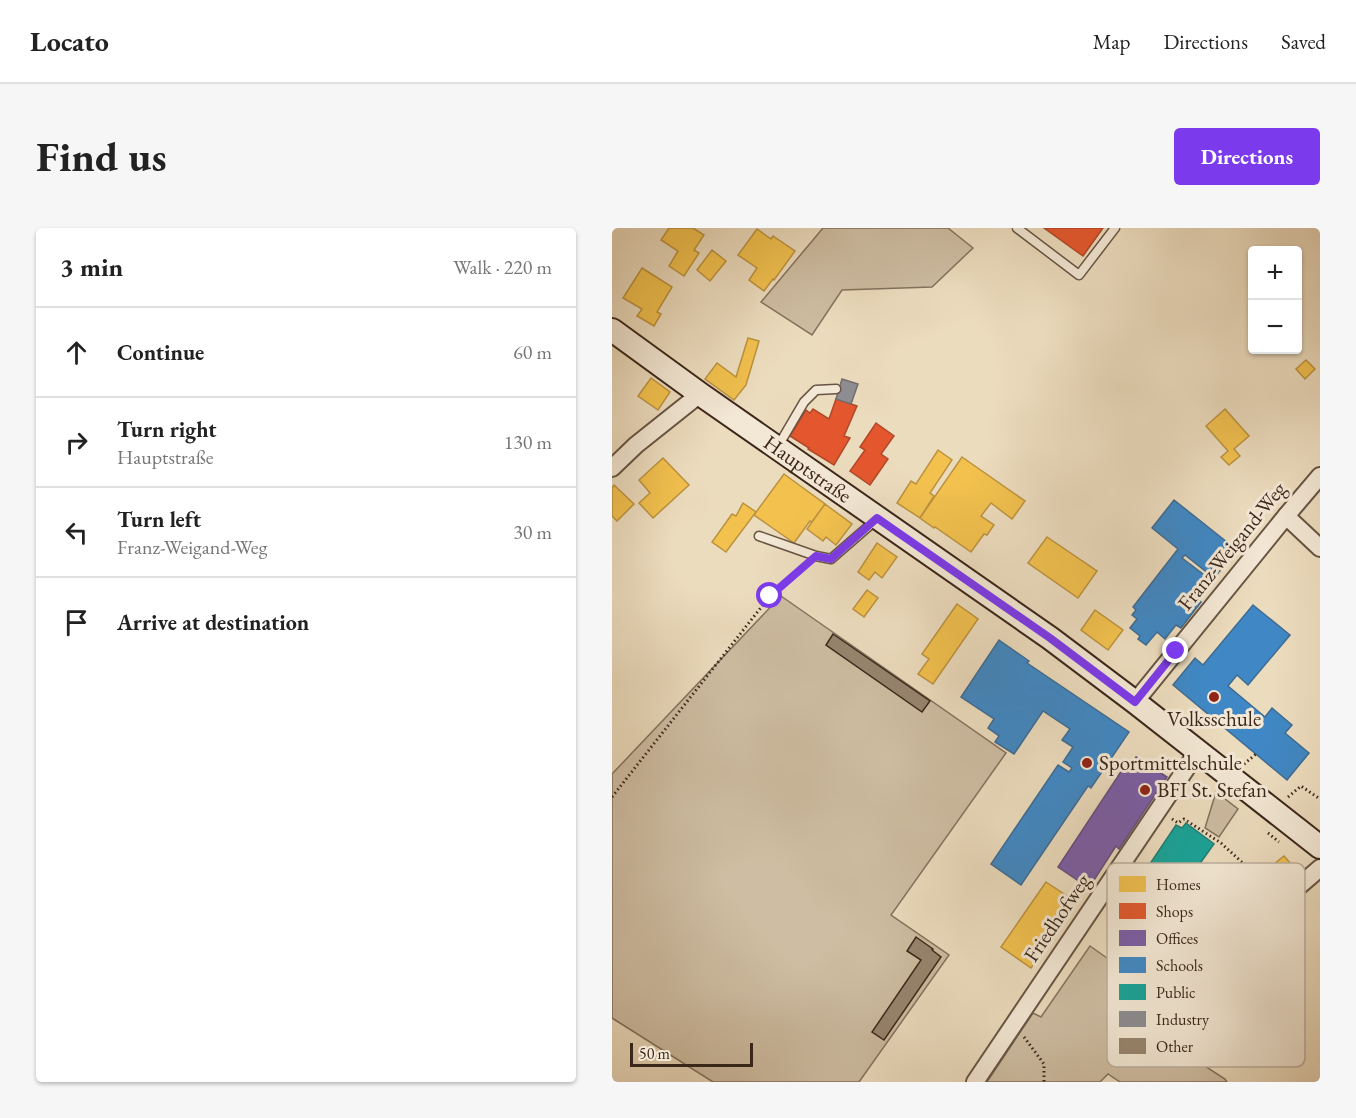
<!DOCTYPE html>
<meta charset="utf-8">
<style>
body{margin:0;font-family:"EB Garamond",serif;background:#f6f6f6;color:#222}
.controls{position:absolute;right:18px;top:18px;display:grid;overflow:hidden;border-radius:6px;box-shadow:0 2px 4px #0004}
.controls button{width:54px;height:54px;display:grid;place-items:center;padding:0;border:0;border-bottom:2px solid #e0e0e0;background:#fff;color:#222;font:30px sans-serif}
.scale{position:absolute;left:18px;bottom:15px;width:123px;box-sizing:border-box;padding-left:6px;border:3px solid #3b261a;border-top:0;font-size:16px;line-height:21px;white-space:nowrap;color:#3b261a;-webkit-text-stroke:4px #f3e8d5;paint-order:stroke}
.stop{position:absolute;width:18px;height:18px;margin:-14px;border:4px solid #7c3aed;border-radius:50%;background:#fff}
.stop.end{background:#7c3aed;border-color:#fff;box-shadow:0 2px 6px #0008}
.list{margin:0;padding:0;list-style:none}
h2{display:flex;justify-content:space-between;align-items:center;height:78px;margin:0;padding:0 24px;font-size:26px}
h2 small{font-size:20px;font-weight:400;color:#767676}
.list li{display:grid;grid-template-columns:39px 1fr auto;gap:18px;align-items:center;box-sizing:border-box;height:90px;padding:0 24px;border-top:2px solid #e0e0e0}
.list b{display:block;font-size:22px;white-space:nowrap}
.list p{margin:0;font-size:20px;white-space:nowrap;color:#767676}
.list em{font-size:20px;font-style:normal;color:#767676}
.icon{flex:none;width:33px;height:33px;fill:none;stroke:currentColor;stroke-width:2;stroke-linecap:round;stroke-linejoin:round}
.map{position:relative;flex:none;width:708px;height:854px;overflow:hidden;border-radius:6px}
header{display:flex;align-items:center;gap:36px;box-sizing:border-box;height:84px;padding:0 30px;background:#fff;border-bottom:2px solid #e0e0e0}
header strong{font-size:28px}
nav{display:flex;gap:33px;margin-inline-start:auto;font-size:21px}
.intro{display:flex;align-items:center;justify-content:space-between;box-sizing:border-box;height:144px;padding:0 36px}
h1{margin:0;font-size:42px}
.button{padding:15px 27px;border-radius:6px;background:#7c3aed;color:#fff;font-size:21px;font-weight:700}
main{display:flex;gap:36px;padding:0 36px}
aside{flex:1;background:#fff;border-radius:6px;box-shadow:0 2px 4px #0004}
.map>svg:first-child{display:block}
</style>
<header>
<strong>Locato</strong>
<nav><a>Map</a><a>Directions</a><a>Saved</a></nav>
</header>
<div class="intro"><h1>Find us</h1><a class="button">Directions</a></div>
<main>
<aside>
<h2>3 min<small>Walk · 220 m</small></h2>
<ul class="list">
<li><svg class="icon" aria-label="ahead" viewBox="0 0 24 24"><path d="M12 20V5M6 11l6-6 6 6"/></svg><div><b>Continue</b></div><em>60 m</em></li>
<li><svg class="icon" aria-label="right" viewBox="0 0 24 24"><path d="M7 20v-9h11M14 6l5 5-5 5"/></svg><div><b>Turn right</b><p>Hauptstraße</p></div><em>130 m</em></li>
<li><svg class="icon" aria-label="left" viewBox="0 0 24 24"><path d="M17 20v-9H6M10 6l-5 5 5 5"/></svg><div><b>Turn left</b><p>Franz-Weigand-Weg</p></div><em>30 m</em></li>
<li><svg class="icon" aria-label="arrive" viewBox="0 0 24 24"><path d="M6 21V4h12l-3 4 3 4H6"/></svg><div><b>Arrive at destination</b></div></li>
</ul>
</aside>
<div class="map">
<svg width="708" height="854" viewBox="0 0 708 854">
<rect width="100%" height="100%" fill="#ecdcbe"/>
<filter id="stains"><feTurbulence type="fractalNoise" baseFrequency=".00333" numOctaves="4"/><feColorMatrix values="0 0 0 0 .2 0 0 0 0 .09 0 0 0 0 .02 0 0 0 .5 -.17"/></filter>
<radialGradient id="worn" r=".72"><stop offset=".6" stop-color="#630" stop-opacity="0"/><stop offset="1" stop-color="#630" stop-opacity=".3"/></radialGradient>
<g fill="#cebda2" stroke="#84725e" stroke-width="1.5">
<polygon points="211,0 336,0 361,20 320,59 230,62 200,107 149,74"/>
<polygon points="169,368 394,525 279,687 337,727 247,854 101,854 0,790 0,546"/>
<polygon points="604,564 626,581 607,609 593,600"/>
<polygon points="478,718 560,776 539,803 613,851 615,854 508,854 496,846 488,854 375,854 421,785 429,789"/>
</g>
<g fill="#f2c14e" stroke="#bb923e" stroke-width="1.5">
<polygon points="57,0 81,0 92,7 82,22 87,25 72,48 57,38 66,23 49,12"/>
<polygon points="145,1 159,11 161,8 183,23 162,52 161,51 152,63 137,52 145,40 126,27"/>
<polygon points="100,22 114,33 98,53 85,42"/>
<polygon points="30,40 60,59 45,84 49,86 42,98 25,88 30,81 11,70"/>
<polygon points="136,110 147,113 134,157 122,172 93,151 105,135 124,149"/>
<polygon points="694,132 703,141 693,151 684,141"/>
<polygon points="39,150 58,164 46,182 26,168"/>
<polygon points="613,181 637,208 622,221 628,228 617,237 609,229 616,223 594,198"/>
<polygon points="326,222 340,232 318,265 322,268 308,290 285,275 299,253 304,256"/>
<polygon points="350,229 413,273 400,291 379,275 369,288 382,297 375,307 372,306 359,324 323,299 322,300 308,290"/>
<polygon points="51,230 77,257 41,290 27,275 38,265 27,252"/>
<polygon points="172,246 213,276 200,294 198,293 182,315 142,287"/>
<polygon points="2,257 22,276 5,293 0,288 0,260"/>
<polygon points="131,275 144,284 114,324 100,314 120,286 124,288"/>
<polygon points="213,276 240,296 224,317 214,309 211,313 195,301"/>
<polygon points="435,309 485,343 466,370 416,335"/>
<polygon points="265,315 285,329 270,350 263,344 257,352 246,344"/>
<polygon points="255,362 266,370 252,389 241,381"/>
<polygon points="345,376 366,391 321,456 306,446 317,431 310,426"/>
<polygon points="483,382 511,402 496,422 469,402"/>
<polygon points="672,628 678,635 669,644 662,636"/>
<polygon points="434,654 464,674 419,740 389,719"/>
</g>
<g fill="#e4572e" stroke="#b14828" stroke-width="1.5">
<polygon points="432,0 491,0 471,28"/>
<polygon points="224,171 245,178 232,208 238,210 222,237 196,221 197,220 178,208 194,182 198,185 201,181 217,191"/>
<polygon points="264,195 282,208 269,226 276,231 258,257 238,243 253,222 248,219"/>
</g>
<polygon fill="#7b5ea7" stroke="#684d7d" stroke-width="1.5" points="524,529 555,549 507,621 504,618 477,660 446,639 516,533 520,536"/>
<g fill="#3f88c5" stroke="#3e6b92" stroke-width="1.5">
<polygon points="562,272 625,322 602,350 573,327 570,330 600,353 586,371 589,374 569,400 564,397 553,411 545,404 534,417 526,411 528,408 518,400 525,391 520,387 524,382 521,379 566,321 540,300"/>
<polygon points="641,377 678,407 636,457 625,447 616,458 653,489 660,480 680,497 673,505 697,525 675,552 561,457 583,430 591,437"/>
<polygon points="387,412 417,433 415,435 517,504 479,560 476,558 409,657 379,636 446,537 457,544 460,540 451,534 461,519 450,512 458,501 431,483 402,526 383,514 387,508 376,500 382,491 349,469"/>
</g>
<polygon fill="#17a398" stroke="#227e72" stroke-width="1.5" points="574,595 602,616 579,648 607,679 640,648 660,670 593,730 574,708 576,706 560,688 554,693 522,672 527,665 521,661 564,597 570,600"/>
<polygon fill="#8d8d92" stroke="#746e6e" stroke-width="1.5" points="230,151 246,156 239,176 224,171"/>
<g fill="#97856f" stroke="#3b261a" stroke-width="1.5">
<polygon points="221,406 318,473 310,484 214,417"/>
<polygon points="304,709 321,721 320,722 329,729 272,812 260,804 309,732 295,723"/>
</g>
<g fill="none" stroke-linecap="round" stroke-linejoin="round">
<defs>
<g id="lane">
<polyline points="405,0 467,47 503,0"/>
<polyline points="165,220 192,174 204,162 224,161"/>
<polyline points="147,308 204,328 219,331 265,291"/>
</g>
<g id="street">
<polyline points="0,240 24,217 88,166"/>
<polyline points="674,288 708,320"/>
<polyline points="523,474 674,288 708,248"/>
<polyline points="658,683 708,640"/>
<polyline points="363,854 586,523"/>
</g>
<g id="secondary">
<path id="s1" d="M0,102L88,166L438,410L523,474L708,619"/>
</g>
</defs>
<use href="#lane" stroke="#675443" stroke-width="11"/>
<use href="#street" stroke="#675443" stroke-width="20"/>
<use href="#secondary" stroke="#3b261a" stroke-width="26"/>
<g stroke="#3b261a" stroke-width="3" stroke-dasharray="1.5 3" stroke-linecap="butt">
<polyline points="632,536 644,526"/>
<polyline points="0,569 158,368 194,337"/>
<polyline points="676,569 689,558 708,571"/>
<polyline points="560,591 566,595 572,591 609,615 647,650 658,661"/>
<polyline points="656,605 667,614"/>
<polyline points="501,692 520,667"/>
<polyline points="534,715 549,694 555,698 562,691"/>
<polyline points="412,809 432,836 432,854"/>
</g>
<use href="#lane" stroke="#f3e8d5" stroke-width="8"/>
<use href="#street" stroke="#f3e8d5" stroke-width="16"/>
<use href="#secondary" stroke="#f3e8d5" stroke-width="22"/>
</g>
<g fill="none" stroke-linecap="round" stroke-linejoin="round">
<polyline stroke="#7c3aed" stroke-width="8" points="158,368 204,328 219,331 265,290 438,410 523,474 564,423"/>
</g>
<g fill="#8f2418" stroke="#f3e8d5" stroke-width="2">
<circle cx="602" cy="469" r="6"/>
<circle cx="475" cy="535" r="6"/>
<circle cx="533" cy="562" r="6"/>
</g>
<g text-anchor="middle" stroke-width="6" stroke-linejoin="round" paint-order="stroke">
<g font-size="21" fill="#3b261a" stroke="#f3e8d5">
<text dy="7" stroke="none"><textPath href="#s1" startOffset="240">Hauptstraße</textPath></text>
<text transform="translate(620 318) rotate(-51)" y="7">Franz-Weigand-Weg</text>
<text transform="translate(445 690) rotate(-56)" y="7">Friedhofweg</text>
</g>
<g font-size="21" fill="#3b261a" stroke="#f3e8d5" text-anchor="start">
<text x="602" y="498" text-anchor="middle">Volksschule</text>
<text x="487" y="542">Sportmittelschule</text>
<text x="545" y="569">BFI St. Stefan</text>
</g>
</g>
<rect x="495" y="635" width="198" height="204" rx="9" fill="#f3e8d5" stroke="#bcae9d" stroke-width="1.5"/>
<rect x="507" y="648" width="27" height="16" fill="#f2c14e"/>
<rect x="507" y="675" width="27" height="16" fill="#e4572e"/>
<rect x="507" y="702" width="27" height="16" fill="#7b5ea7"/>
<rect x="507" y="729" width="27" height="16" fill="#3f88c5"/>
<rect x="507" y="756" width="27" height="16" fill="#17a398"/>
<rect x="507" y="783" width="27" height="16" fill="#8d8d92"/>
<rect x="507" y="810" width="27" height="16" fill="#97856f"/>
<g font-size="16" fill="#3b261a">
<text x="544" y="662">Homes</text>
<text x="544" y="689">Shops</text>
<text x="544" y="716">Offices</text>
<text x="544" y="743">Schools</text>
<text x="544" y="770">Public</text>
<text x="544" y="797">Industry</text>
<text x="544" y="824">Other</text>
</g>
<rect width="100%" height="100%" filter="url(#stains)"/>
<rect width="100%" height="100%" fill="url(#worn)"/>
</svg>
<div class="controls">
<button>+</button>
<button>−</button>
</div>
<div class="scale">50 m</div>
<div class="stop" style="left:158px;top:368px"></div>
<div class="stop end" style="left:564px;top:423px"></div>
</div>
</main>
